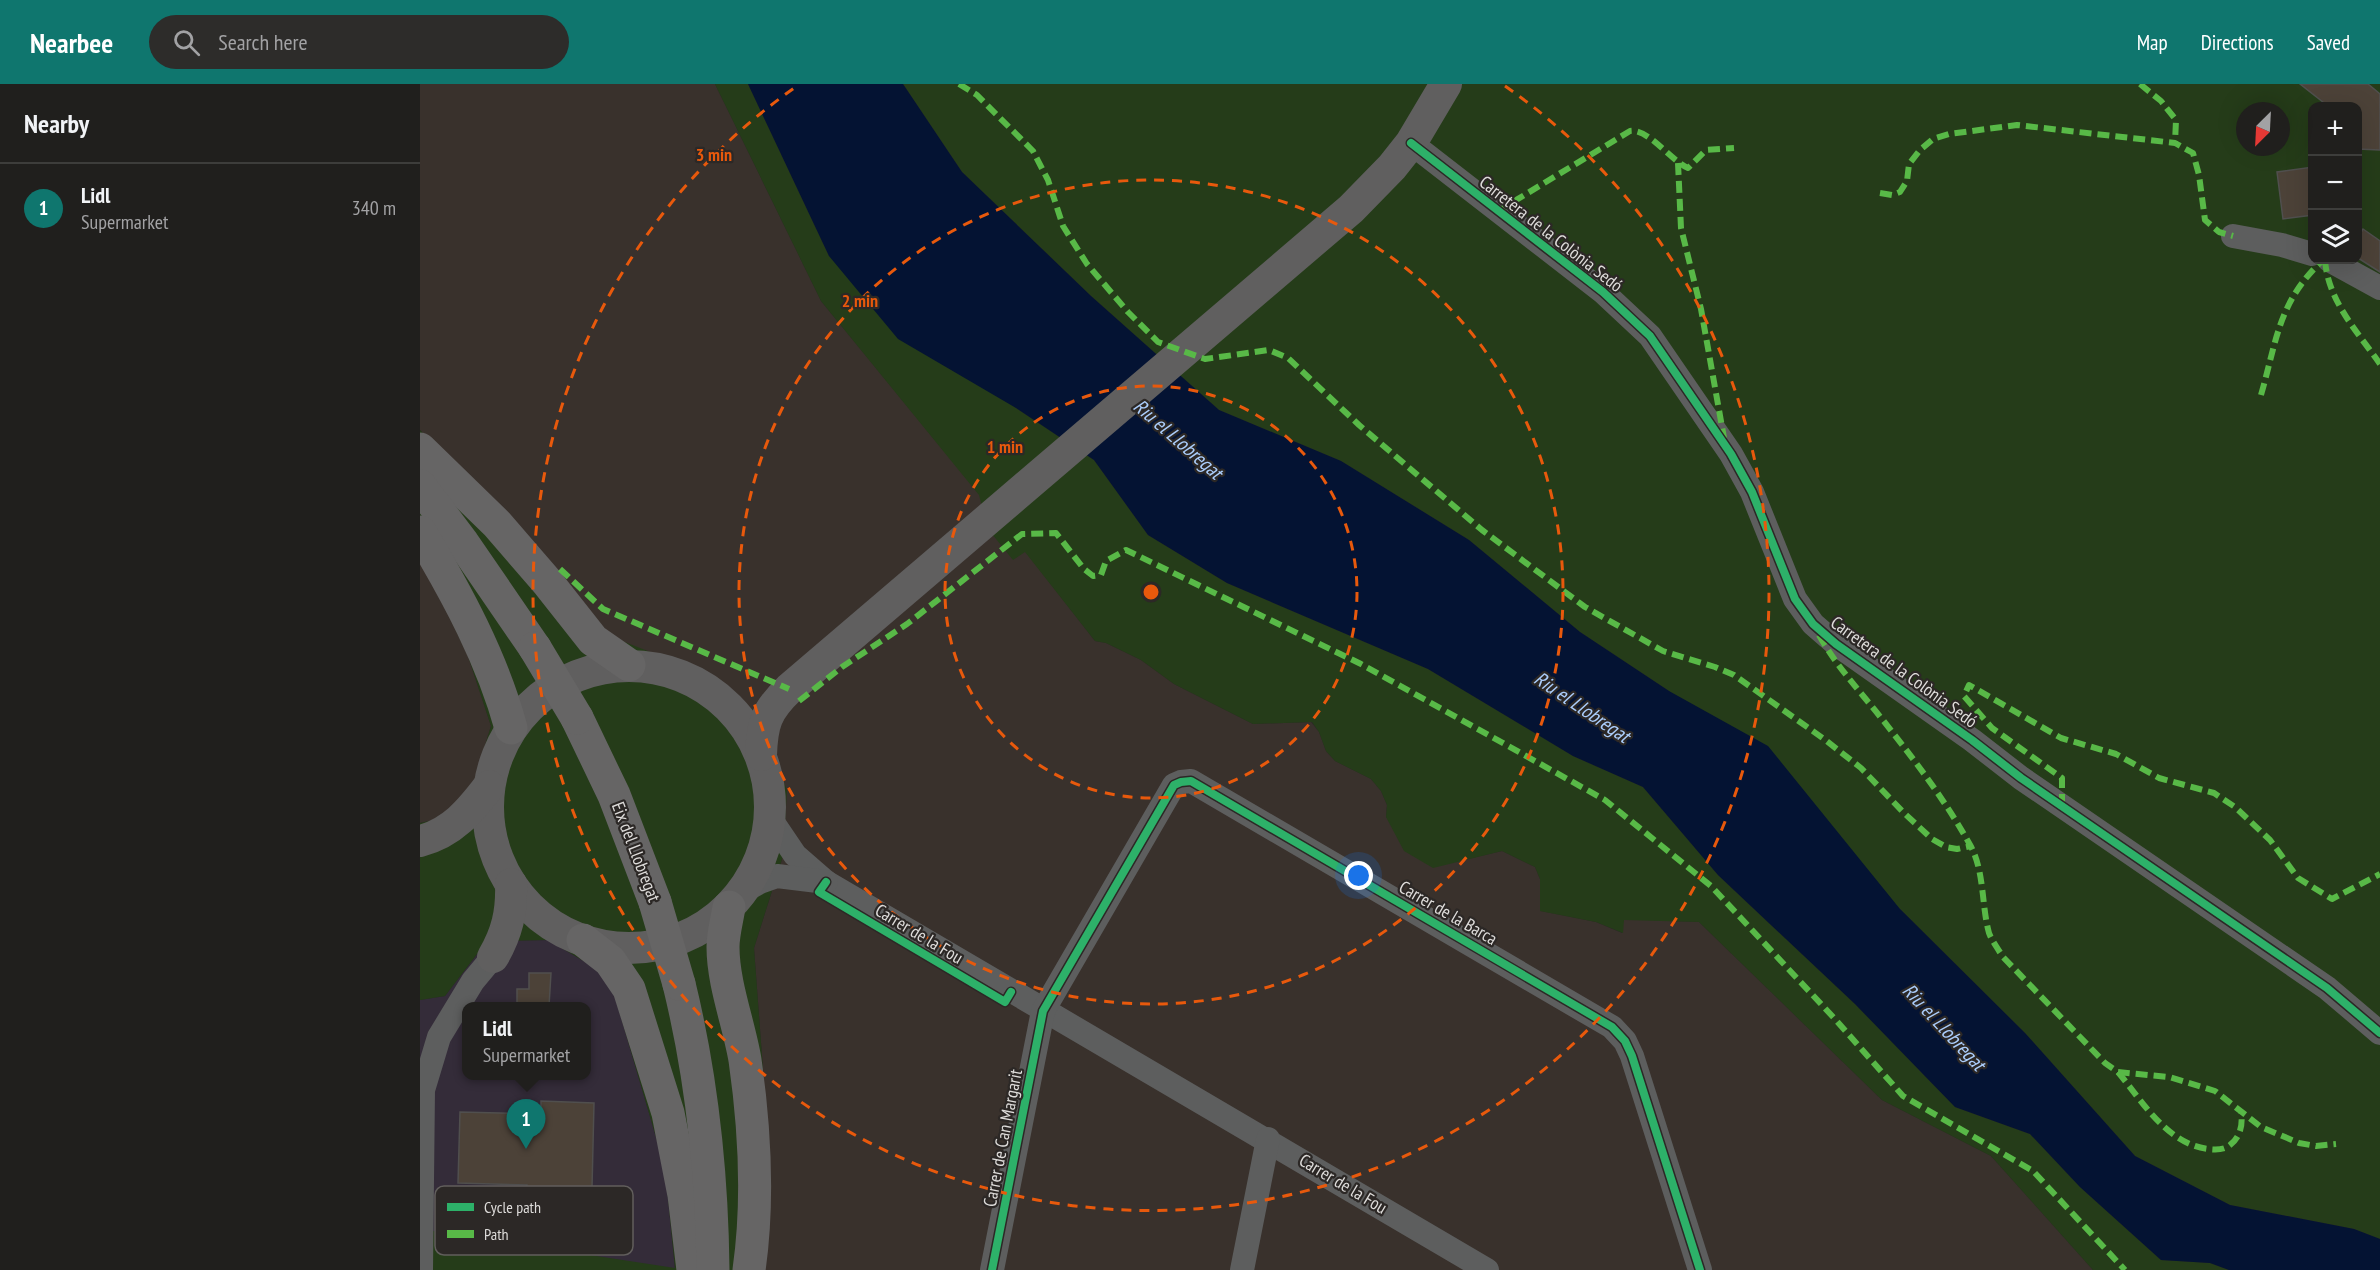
<!DOCTYPE html>
<meta charset="utf-8">
<style>
body{margin:0;font-family:"PT Sans Narrow",sans-serif;background:#2d2c2a;color:#f1f3f6}
.controls{position:absolute;right:18px;top:18px;display:grid;overflow:hidden;border-radius:12px;box-shadow:0 6px 24px #0002}
.controls button{width:54px;height:54px;display:grid;place-items:center;padding:0;border:0;border-bottom:2px solid #3d3d3b;background:#201f1d;color:#f1f3f6;font:30px sans-serif}
.compass{position:absolute;left:1816px;top:18px;width:54px;height:54px;border-radius:50%;background:#201f1d;box-shadow:0 6px 24px #0002;rotate:204deg}
.you{position:absolute;left:939px;top:792px;width:21px;height:21px;margin:-15px;border:4px solid #fff;border-radius:50%;background:#1a73e8;box-shadow:0 0 0 9px #1a73e833}
.badge{display:grid;place-items:center;width:39px;height:39px;border-radius:50%;background:#0f766e;color:#fff;font-size:20px;font-weight:700}
.pin{position:absolute;translate:-50% -50px;filter:drop-shadow(0 2px 3px #0008)}
.pin::after{content:'';position:absolute;top:32px;width:21px;height:18px;background:inherit;clip-path:polygon(0 0,100% 0,50% 100%)}
.popup{position:absolute;left:42px;top:918px;width:129px;height:78px;box-sizing:border-box;display:grid;place-content:center;border-radius:12px;background:#201f1d;filter:drop-shadow(0 2px 4px #0005);font-size:20px;white-space:nowrap;color:#a2a2a4}
.popup b{font-size:22px;color:#f1f3f6}
.popup::after{content:'';position:absolute;left:50%;top:100%;margin-left:-12px;border:12px solid transparent;border-top-color:#201f1d}
.list{margin:0;padding:0;list-style:none}
h2{display:flex;justify-content:space-between;align-items:center;height:78px;margin:0;padding:0 24px;font-size:26px}
h2 small{font-size:20px;font-weight:400;color:#a2a2a4}
.list li{display:grid;grid-template-columns:39px 1fr auto;gap:18px;align-items:center;box-sizing:border-box;height:90px;padding:0 24px;border-top:2px solid #3d3d3b}
.list b{display:block;font-size:22px;white-space:nowrap}
.list p{margin:0;font-size:20px;white-space:nowrap;color:#a2a2a4}
.list em{font-size:20px;font-style:normal;color:#a2a2a4}
.icon{flex:none;width:33px;height:33px;fill:none;stroke:currentColor;stroke-width:2;stroke-linecap:round;stroke-linejoin:round}
.map{position:relative;flex:none;width:1960px;height:1186px;overflow:hidden}
header{display:flex;align-items:center;gap:36px;box-sizing:border-box;height:84px;padding:0 30px;background:#0f766e;color:#fff}
header strong{font-size:28px}
nav{display:flex;gap:33px;margin-inline-start:auto;font-size:21px}
.search{width:420px;height:54px;background:#2d2c2a;display:flex;align-items:center;gap:15px;box-sizing:border-box;padding:0 21px;border-radius:33px;color:#a2a2a4;font-size:22px}
main{display:flex}
aside{flex:1;background:#201f1d}
.map>svg:first-child{display:block}
</style>
<header>
<strong>Nearbee</strong>
<div class="search"><svg class="icon" aria-label="search" viewBox="0 0 24 24"><circle cx="10" cy="10" r="6"/><path d="M15 15l6 6"/></svg>Search here</div>
<nav><a>Map</a><a>Directions</a><a>Saved</a></nav>
</header>
<main>
<aside>
<h2>Nearby<small></small></h2>
<ul class="list">
<li><span class="badge">1</span><div><b>Lidl</b><p>Supermarket</p></div><em>340 m</em></li>
</ul>
</aside>
<div class="map">
<svg width="1960" height="1186" viewBox="0 0 1960 1186">
<rect width="100%" height="100%" fill="#2b2927"/>
<path fill="#342c39" fill-rule="evenodd" d="M128,856L189,892L245,1084L255,1185L0,1145V916L25,912L67,857ZM46,922H166V992H46Z"/>
<g fill="#39312c">
<polygon points="0,0 295,0 401,217 560,411 568,446 605,467 675,557 686,559 721,576 754,600 833,640 891,638 899,648 906,667 915,677 951,695 961,707 967,721 966,733 1013,783 1082,767 1115,783 1120,795 1121,827 1176,838 1202,849 1203,835 1279,838 1462,1016 1571,1072 1673,1186 339,1186 343,986 334,864 363,772 179,548 47,396 0,346"/>
<polygon points="0,477 13,498 48,572 71,642 52,704 19,735 0,739"/>
</g>
<g fill="#253c19" fill-rule="evenodd">
<polygon points="295,0 328,0 409,172 596,324 674,376 728,451 807,499 1008,585 1153,672 1223,703 1298,791 1435,920 1535,1023 1610,1050 1660,1103 1741,1176 1790,1179 1809,1186 1673,1186 1571,1072 1462,1016 1279,838 1204,836 1203,849 1176,838 1120,827 1120,795 1115,783 1082,767 1013,784 984,767 966,733 967,721 961,707 951,695 915,677 906,667 899,648 892,638 833,640 754,600 721,576 686,559 675,557 605,468 593,476 568,445 559,411 401,217"/>
<path d="M483,0H1960V1155L1934,1145L1810,1121L1715,1072L1605,949L1480,825L1249,607L1160,548L1049,456L921,377L799,326L671,212L542,88ZM1892,22H1938V176H1892ZM1825,27H1861V63H1825Z"/>
<polygon points="0,346 47,396 179,548 297,594 337,631 367,706 363,772 334,864 343,986 339,1186 0,1186 0,1145 255,1184 245,1084 189,892 128,856 67,857 25,912 0,916 0,739 19,735 52,704 71,642 48,572 13,498 0,477"/>
</g>
<polygon fill="#041333" points="328,0 483,0 542,88 671,212 799,326 921,377 1049,456 1160,548 1249,607 1348,662 1480,825 1605,949 1715,1072 1810,1121 1934,1145 1960,1155 1960,1186 1809,1186 1790,1179 1741,1176 1660,1103 1610,1050 1535,1023 1435,920 1298,791 1223,703 1153,672 1008,585 807,499 728,451 674,376 596,324 478,255 409,172"/>
<g fill="#4c4238" stroke="#504f4e" stroke-width="1.5">
<polygon points="1880,0 1948,0 1960,10 1960,66 1938,65 1938,22 1908,22"/>
<polygon points="1893,83 1893,131 1863,135 1857,88"/>
<polygon points="1943,145 1960,157 1960,188 1938,174 1938,154"/>
<polygon points="109,889 131,889 129,922 97,922 97,905 109,905"/>
<polygon points="121,1017 174,1019 172,1104 128,1103 128,1113 106,1113 107,1101 38,1099 40,1028 121,1030"/>
</g>
<g fill="none" stroke-linecap="round" stroke-linejoin="round">
<g stroke="#5d5e5e" stroke-width="24">
<polyline points="991,59 1183,208 1230,252 1311,370 1332,408 1375,515 1393,540 1416,560 1552,656 1601,694 1907,904 1960,949"/>
<polyline points="1813,152 1862,161 1892,170"/>
<polyline points="1909,176 1960,204"/>
<path d="M350,734L375,771L406,798C625,928 847,1055 1067,1186"/>
<polyline points="322,808 340,798 357,792 406,798"/>
<polyline points="1,1186 3,1006 19,953 53,897 73,873"/>
<polyline points="572,1186 623,927 754,701 761,698 771,697 1192,943 1205,957 1212,972 1280,1186"/>
<polyline points="822,1186 848,1055"/>
</g>
<g stroke="#605f5f" stroke-width="32">
<circle cx="209" cy="723" r="141"/>
<path d="M341,671C342,640 346,627 369,605L931,125L972,83L991,59L1026,0"/>
<path d="M0,757C32,749 50,727 69,702"/>
<path d="M73,873C87,849 92,828 91,800"/>
</g>
<g stroke="#666565" stroke-width="33">
<polyline points="0,365 77,440 128,499 173,556 209,581"/>
<polyline points="0,402 43,459 115,564"/>
<path d="M0,448C37,510 72,574 91,644"/>
<polyline points="157,634 194,711 235,818"/>
<path d="M309,823C307,836 303,850 303,863C303,900 319,940 325,976C335,1046 339,1116 329,1186"/>
<polyline points="163,856 190,877 209,905 248,1029 264,1111 273,1186"/>
<path d="M259,900C282,994 292,1089 293,1186"/>
</g>
<g stroke="#666565" stroke-width="33">
<polyline points="115,564 157,634"/>
<polyline points="235,818 259,900"/>
</g>
<g stroke="#58b947" stroke-width="6" stroke-dasharray="12 6" stroke-linecap="butt">
<polyline points="539,0 557,11 613,67 628,96 643,142 667,180 708,228 738,258 785,275 849,266 868,274 939,341 1062,446 1165,523 1243,567 1295,583 1314,591 1404,655 1441,684 1483,728 1512,755 1526,763 1537,765 1551,762"/>
<polyline points="1720,0 1741,17 1756,36 1755,59"/>
<polyline points="1258,79 1261,144 1281,225 1304,354"/>
<polyline points="1460,109 1472,111 1480,108 1487,97 1489,80 1500,66 1513,55 1529,50 1597,41 1755,59 1773,69 1779,91 1785,136 1799,148 1813,152"/>
<path d="M1078,127L1210,47C1228,44 1250,76 1268,84L1286,66L1314,64"/>
<path d="M1905,176C1908,217 1937,247 1960,280"/>
<path d="M1841,311C1857,256 1858,218 1903,176"/>
<polyline points="140,485 183,525 369,605"/>
<path d="M1399,551C1416,582 1440,607 1462,635C1493,674 1525,716 1549,759C1565,786 1561,820 1569,849C1572,857 1578,865 1583,873L1685,979L1698,988L1749,993L1795,1007L1841,1043L1879,1059L1896,1062L1916,1060"/>
<polyline points="379,617 422,583 487,540 602,450 636,449 664,485 673,492 681,491 686,477 706,466 941,580 1185,716 1291,802 1415,935 1483,1012 1613,1087 1705,1186"/>
<polyline points="1642,722 1642,694 1572,644 1544,612 1549,601 1641,654 1696,670 1739,694 1794,709 1815,723 1850,756 1878,794 1912,815 1960,790"/>
<path d="M1698,988C1722,1017 1747,1060 1788,1065C1796,1066 1804,1066 1810,1061C1821,1053 1823,1039 1821,1027"/>
</g>
<defs>
<g id="cycleway">
<polyline points="991,59 1183,208 1230,252 1311,370 1332,408 1375,515 1393,540 1416,560 1552,656 1601,694 1907,904 1960,949"/>
<polyline points="406,798 399,808 585,918 591,908"/>
<polyline points="572,1186 623,927 754,701 761,698 771,697 1192,943 1205,957 1212,972 1280,1186"/>
</g>
</defs>
<use href="#cycleway" stroke="#2c2826" stroke-width="11"/>
<use href="#cycleway" stroke="#2db169" stroke-width="8"/>
</g>
<g fill="none" stroke="#e8590c" stroke-width="3" stroke-dasharray="10 8">
<circle cx="731" cy="508" r="206"/>
<circle cx="731" cy="508" r="412"/>
<path d="M1085 2A618 618 0 1 1 377 2"/>
</g>
<g text-anchor="middle" stroke-width="4.5" stroke-linejoin="round" paint-order="stroke">
<g font-size="18" fill="#dedcda" stroke="#2c2826">
<text transform="translate(1131 150) rotate(38)" y="6">Carretera de la Colònia Sedó</text>
<text transform="translate(1484 588) rotate(36)" y="6">Carretera de la Colònia Sedó</text>
<text transform="translate(216 768) rotate(69)" y="6">Eix del Llobregat</text>
<text transform="translate(1028 829) rotate(30)" y="6">Carrer de la Barca</text>
<text transform="translate(499 850) rotate(31)" y="6">Carrer de la Fou</text>
<text transform="translate(583 1054) rotate(-79)" y="6">Carrer de Can Margarit</text>
<text transform="translate(923 1100) rotate(31)" y="6">Carrer de la Fou</text>
</g>
<g font-size="20" font-style="italic" fill="#abcdfb" stroke="#2c2826">
<text transform="translate(758 355) rotate(41)" y="7">Riu el Llobregat</text>
<text transform="translate(1162 623) rotate(34)" y="7">Riu el Llobregat</text>
<text transform="translate(1524 943) rotate(47)" y="7">Riu el Llobregat</text>
</g>
</g>
<rect x="15" y="1102" width="198" height="69" rx="9" fill="#2c2826" stroke="#615e5c" stroke-width="1.5"/>
<rect x="27" y="1119" width="27" height="8" fill="#2db169"/>
<rect x="27" y="1146" width="27" height="8" fill="#58b947"/>
<g font-size="16" fill="#dedcda">
<text x="64" y="1129">Cycle path</text>
<text x="64" y="1156">Path</text>
</g>
<circle cx="731" cy="508" r="9" fill="#e8590c" stroke="#2c2826" stroke-width="3"/>
<g font-size="18" text-anchor="middle" font-weight="bold" fill="#e8590c" stroke="#2c2826" stroke-width="4.5" stroke-linejoin="round" paint-order="stroke">
<text x="294" y="77">3 min</text>
<text x="440" y="223">2 min</text>
<text x="585" y="369">1 min</text>
</g>
</svg>
<div class="controls">
<button>+</button>
<button>−</button>
<button><svg class="icon" aria-label="layers" viewBox="0 0 24 24"><path d="M12 4l9 5-9 5-9-5zM3 14l9 5 9-5"/></svg></button>
</div>
<svg class="compass" viewBox="-18 -18 36 36"><path d="M0-13l5 13h-10z" fill="#e53935"/><path d="M0 13l5-13h-10z" fill="#a2a2a4"/></svg>
<div class="you"></div>
<div class="pin badge" style="left:106px;top:1065px">1</div>
<div class="popup"><b>Lidl</b>Supermarket</div>
</div>
</main>
